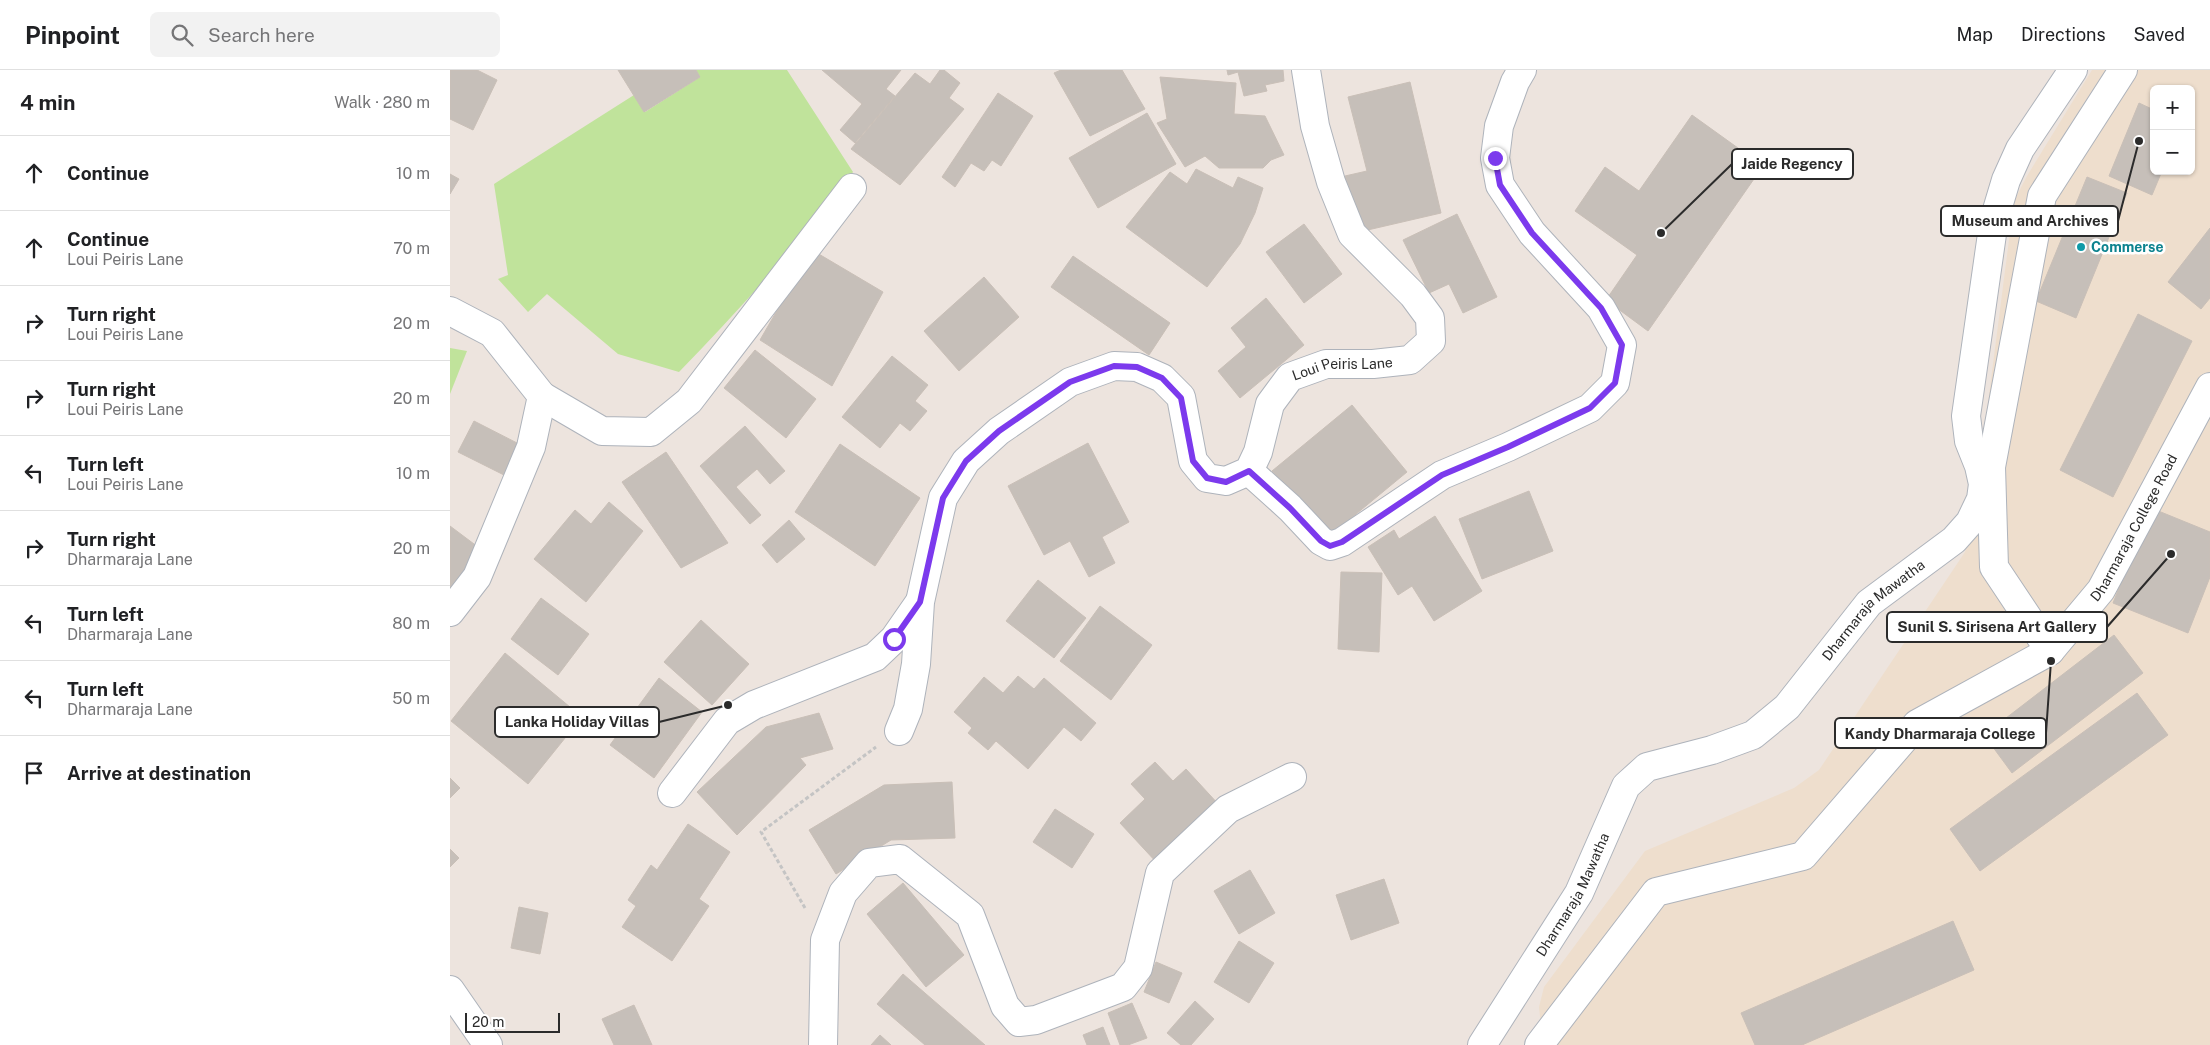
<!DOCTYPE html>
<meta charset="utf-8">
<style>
body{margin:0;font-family:"Public Sans",sans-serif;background:#f2f2f2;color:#202124}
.controls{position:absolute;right:15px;top:15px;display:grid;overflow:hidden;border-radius:8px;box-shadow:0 1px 4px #0004}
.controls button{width:45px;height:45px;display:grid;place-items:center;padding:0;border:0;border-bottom:1px solid #e0e0e0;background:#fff;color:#202124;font:25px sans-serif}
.scale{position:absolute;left:15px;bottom:12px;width:95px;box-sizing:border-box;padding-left:5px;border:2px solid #2b2b2b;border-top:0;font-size:14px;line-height:18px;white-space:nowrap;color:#2b2b2b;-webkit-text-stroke:4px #fff;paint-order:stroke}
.stop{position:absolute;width:15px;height:15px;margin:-11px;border:4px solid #7c3aed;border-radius:50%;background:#fff}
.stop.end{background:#7c3aed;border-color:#fff;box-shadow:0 1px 5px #0008}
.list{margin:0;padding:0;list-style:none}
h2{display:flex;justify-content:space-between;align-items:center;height:65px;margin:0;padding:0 20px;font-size:21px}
h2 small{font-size:16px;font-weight:400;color:#757577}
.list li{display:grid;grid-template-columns:32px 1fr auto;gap:15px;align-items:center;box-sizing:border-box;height:75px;padding:0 20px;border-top:1px solid #e0e0e0}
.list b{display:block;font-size:19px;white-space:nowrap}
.list p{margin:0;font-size:16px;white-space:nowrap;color:#757577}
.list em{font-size:16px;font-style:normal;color:#757577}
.icon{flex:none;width:28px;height:28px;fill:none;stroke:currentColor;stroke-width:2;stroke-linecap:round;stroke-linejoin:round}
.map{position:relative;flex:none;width:1760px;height:975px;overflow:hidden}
header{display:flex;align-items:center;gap:30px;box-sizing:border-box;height:70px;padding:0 25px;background:#fff;border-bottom:1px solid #e0e0e0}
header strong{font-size:24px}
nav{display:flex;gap:28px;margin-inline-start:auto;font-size:18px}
.search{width:350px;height:45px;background:#f2f2f2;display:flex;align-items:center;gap:12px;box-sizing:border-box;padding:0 18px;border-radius:8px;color:#757577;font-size:19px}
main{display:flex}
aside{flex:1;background:#fff}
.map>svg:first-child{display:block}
</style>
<header>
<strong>Pinpoint</strong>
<div class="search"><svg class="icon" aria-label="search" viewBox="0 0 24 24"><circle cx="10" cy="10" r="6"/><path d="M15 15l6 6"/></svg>Search here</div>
<nav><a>Map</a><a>Directions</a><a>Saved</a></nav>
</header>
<main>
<aside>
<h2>4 min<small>Walk · 280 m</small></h2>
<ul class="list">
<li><svg class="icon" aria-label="ahead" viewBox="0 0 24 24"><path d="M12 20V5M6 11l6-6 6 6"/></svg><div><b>Continue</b></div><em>10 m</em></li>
<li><svg class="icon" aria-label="ahead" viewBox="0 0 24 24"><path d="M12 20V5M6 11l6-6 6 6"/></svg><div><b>Continue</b><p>Loui Peiris Lane</p></div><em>70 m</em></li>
<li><svg class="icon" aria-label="right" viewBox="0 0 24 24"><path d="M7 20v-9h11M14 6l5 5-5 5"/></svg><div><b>Turn right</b><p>Loui Peiris Lane</p></div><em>20 m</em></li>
<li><svg class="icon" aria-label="right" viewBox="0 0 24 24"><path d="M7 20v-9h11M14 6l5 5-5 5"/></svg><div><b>Turn right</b><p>Loui Peiris Lane</p></div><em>20 m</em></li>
<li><svg class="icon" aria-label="left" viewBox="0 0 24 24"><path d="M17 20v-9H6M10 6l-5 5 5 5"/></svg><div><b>Turn left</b><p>Loui Peiris Lane</p></div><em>10 m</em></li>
<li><svg class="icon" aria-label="right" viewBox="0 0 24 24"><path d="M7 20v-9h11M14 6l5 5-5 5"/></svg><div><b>Turn right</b><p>Dharmaraja Lane</p></div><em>20 m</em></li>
<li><svg class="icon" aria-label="left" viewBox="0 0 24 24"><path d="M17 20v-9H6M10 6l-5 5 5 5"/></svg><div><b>Turn left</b><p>Dharmaraja Lane</p></div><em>80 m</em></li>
<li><svg class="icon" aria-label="left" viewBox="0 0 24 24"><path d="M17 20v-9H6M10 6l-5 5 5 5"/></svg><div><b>Turn left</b><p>Dharmaraja Lane</p></div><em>50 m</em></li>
<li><svg class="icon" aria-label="arrive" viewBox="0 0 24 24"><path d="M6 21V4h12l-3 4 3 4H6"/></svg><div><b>Arrive at destination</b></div></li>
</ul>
</aside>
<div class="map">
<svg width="1760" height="975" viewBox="0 0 1760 975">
<rect width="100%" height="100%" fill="#ede4de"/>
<path fill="#eedecd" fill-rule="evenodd" d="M1642,0H1760V975H1093L1089,937L1094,917L1195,781L1344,718L1369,700L1515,482L1522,457L1564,131L1577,106ZM1704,19H1741V101H1704Z"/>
<g fill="#c0e39b">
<path d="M246,0H337L403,102C350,173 291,238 229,302L168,284L97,224L78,242L48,209L58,205L44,114L184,25L195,42L250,7Z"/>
<polygon points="0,278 17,281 0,324"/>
</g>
<g fill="#c6bfb9" stroke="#c9bfb7">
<polygon points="0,0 27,0 47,10 23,60 0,49"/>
<polygon points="168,0 246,0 250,7 194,42"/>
<polygon points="372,0 451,0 436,19 445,26 405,73 390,60 412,34"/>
<polygon points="490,0 494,0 510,13 499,28 514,39 450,115 401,79 465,3 480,14"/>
<polygon points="611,0 672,0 695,39 640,66 604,3"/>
<polygon points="777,0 833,0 834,11 815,15 817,21 794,26 788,2 778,5"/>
<polygon points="710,7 786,13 784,44 815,46 834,85 821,90 813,98 769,98 755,86 735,97 707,53 717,49"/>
<polygon points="960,12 991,143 909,162 895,106 917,101 898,27"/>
<polygon points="548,23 583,46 551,96 542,90 534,101 521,93 505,117 492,107"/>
<polygon points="1689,33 1704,40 1704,101 1712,101 1702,125 1659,106"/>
<polygon points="697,43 726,94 648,138 619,88"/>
<polygon points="1242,45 1313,96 1198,261 1156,230 1187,185 1125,141 1155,97 1189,121"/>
<polygon points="746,99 783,118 788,107 813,118 805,143 790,174 757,217 676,157 720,102 737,114"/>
<polygon points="0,104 9,109 0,124"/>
<polygon points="1637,107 1677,123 1626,248 1586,231"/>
<polygon points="1007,144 1047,227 1013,243 999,214 979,223 953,170"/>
<polygon points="854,154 892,204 854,233 816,182"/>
<polygon points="1760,158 1760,228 1751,239 1718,212"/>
<polygon points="362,180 433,222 382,316 310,270"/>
<polygon points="623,186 720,253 699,285 601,217"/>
<polygon points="534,207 569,247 509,301 474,261"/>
<polygon points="816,228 854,275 790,328 768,301 796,277 781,258"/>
<polygon points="1688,244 1742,271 1663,427 1610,400"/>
<polygon points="305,280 366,329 336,368 274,318"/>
<polygon points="442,286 478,315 465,331 477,341 460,361 450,353 430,378 392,347"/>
<polygon points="902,335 957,402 877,468 822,401"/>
<polygon points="24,351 69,374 54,405 8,382"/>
<polygon points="295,356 335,401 320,414 307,399 286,417 311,445 300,454 250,396"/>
<polygon points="638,373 679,452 652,467 665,493 639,507 620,471 594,485 558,416"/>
<polygon points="390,374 470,428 425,496 345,442"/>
<polygon points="216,382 278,473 231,498 172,412"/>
<polygon points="1079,421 1103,481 1032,509 1009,449"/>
<polygon points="159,432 193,461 136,532 84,489 125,440 141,454"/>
<polygon points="1701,438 1760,462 1760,507 1738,563 1663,533"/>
<polygon points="985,446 1032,521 984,551 962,516 948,525 918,477 944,460 949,469"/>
<polygon points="339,450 355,469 327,493 312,475"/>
<polygon points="0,456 32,480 0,523"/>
<polygon points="891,502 932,503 929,582 888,579"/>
<polygon points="588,510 636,548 604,588 556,551"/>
<polygon points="91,528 139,564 108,605 61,569"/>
<polygon points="650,536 702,575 661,630 610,591"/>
<polygon points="251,550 299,594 262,635 214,592"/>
<polygon points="1664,565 1693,603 1562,703 1534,665"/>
<polygon points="55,583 132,647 78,714 1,651"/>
<polygon points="568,606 584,619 594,608 646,653 631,671 614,657 578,699 546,671 538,680 518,663 522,658 504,642 534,607 553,623"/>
<polygon points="209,608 252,642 204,708 160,675"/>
<polygon points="1687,623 1718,665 1530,801 1500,759"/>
<polygon points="369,643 383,679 350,688 356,695 287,765 247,722 316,657"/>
<polygon points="705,692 723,711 736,699 770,736 708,794 670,753 695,729 681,714"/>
<polygon points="0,708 10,718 0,728"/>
<polygon points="502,712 505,768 441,770 386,804 359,760 434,715"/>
<polygon points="605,739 644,764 622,798 583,772"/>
<polygon points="238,754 280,782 249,829 259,836 222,891 172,857 186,836 178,830 201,795 207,800"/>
<polygon points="0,779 9,788 0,797"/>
<polygon points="800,800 825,843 789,864 764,821"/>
<polygon points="934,809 949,853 901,870 886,825"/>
<polygon points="453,813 514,885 476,917 417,844"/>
<polygon points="69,837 98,843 90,884 61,878"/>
<polygon points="1503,851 1524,900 1352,975 1305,975 1291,943"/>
<polygon points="789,871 824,893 799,933 764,912"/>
<polygon points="706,892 732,903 719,933 694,922"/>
<polygon points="453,904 535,975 475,975 427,934"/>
<polygon points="745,931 764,949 741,975 731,975 717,963"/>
<polygon points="682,933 697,968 678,975 670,975 658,943"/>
<polygon points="184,935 202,975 164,975 152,949"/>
<polygon points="653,957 660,975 637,975 633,965"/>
<polygon points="430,965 441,975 421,975"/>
</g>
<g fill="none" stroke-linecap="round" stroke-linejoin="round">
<defs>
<g id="minor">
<polyline points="0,241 42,263 92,326 81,377 27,507 0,542"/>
<polyline points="92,326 152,361 201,362 239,331 402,118"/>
<polyline points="799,401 840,438 871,471 880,476 892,472 992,405 1058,377 1140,338 1165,313 1172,275 1151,238 1082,163 1050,115 1045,88 1049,56 1065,12 1072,0"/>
<polyline points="1600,581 1544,497 1541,397 1592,126 1673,0"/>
<path id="s1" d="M449,661L458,639L466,594L470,532L493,428L516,391L549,361L620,312L664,296L687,297L712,308L731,327L743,391L757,408L776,411L799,401L808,382L820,334L840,307L876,294H923L960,290L981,271L980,248L963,225L902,164L881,112L865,56L856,0"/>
<polyline points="222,723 277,651 304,635 425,587 444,569 469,533"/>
<polyline points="0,920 38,975"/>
<polyline points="373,975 375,870 393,823 419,793 450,789 520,845 555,936 569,952 586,950 673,917 688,898 710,803 778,739 842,707"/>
<path id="s2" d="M1032,975L1129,823L1176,716L1197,697L1262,680L1303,665L1337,637L1419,533L1504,470L1520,452L1531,429L1533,414L1529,396L1519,371L1516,346L1544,150L1556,110L1570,79L1623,0"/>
<path id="s3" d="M1089,975L1206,822L1353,786L1467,654L1600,581L1651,520L1760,317"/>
</g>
</defs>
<use href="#minor" stroke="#aeb3bb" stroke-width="30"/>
<polyline stroke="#c4c4c4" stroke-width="3" stroke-dasharray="4 2.5" stroke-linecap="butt" points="355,838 311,762 426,677"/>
<use href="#minor" stroke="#fff" stroke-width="28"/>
</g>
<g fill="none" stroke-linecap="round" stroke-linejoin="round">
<polyline stroke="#7c3aed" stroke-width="6" points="444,569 470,532 493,428 516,391 549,361 620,312 664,296 687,297 712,308 731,328 743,391 757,408 776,412 799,401 840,438 871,471 880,476 892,472 992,405 1058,377 1140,338 1165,313 1172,275 1151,238 1082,163 1050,115 1045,88"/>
</g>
<circle fill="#0f9aa8" stroke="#fff" stroke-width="2" cx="1631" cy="177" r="5"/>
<g text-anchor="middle" stroke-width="5" stroke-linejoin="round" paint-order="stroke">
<g font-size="14" font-weight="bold" fill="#0d838f" stroke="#fff" text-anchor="start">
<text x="1641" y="182">Commerse</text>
</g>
<g font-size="14" fill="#2b2b2b" stroke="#fff">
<text dy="5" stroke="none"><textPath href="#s1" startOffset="826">Loui Peiris Lane</textPath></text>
<text dy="5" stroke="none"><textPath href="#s3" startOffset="820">Dharmaraja College Road</textPath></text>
<text dy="5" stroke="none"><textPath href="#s2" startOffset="611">Dharmaraja Mawatha</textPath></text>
<text dy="5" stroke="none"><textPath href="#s2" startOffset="176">Dharmaraja Mawatha</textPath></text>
</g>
</g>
<path fill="none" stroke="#2b2b2b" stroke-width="2" d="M1211 163L1282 94M1689 71L1668 151M1721 484L1657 557M278 635L209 652M1601 591L1596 663"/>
<g fill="#2b2b2b" stroke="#fff" stroke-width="2">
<circle cx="1211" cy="163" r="5"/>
<circle cx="1689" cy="71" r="5"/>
<circle cx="1721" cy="484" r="5"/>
<circle cx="278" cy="635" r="5"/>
<circle cx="1601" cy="591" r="5"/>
</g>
<g fill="#fff" stroke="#2b2b2b" stroke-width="2">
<rect x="1282" y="79" width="121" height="30" rx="5"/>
<rect x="1491" y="136" width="177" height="30" rx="5"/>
<rect x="1437" y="542" width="220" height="30" rx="5"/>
<rect x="45" y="637" width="164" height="30" rx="5"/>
<rect x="1385" y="648" width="211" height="30" rx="5"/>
</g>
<g font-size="15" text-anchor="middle" font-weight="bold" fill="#2b2b2b">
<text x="1342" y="99">Jaide Regency</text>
<text x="1580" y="156">Museum and Archives</text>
<text x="1547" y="562">Sunil S. Sirisena Art Gallery</text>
<text x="127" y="657">Lanka Holiday Villas</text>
<text x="1490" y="669">Kandy Dharmaraja College</text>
</g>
</svg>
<div class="controls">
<button>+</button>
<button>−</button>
</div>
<div class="scale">20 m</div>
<div class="stop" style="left:444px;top:569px"></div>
<div class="stop end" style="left:1045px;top:88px"></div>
</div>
</main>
